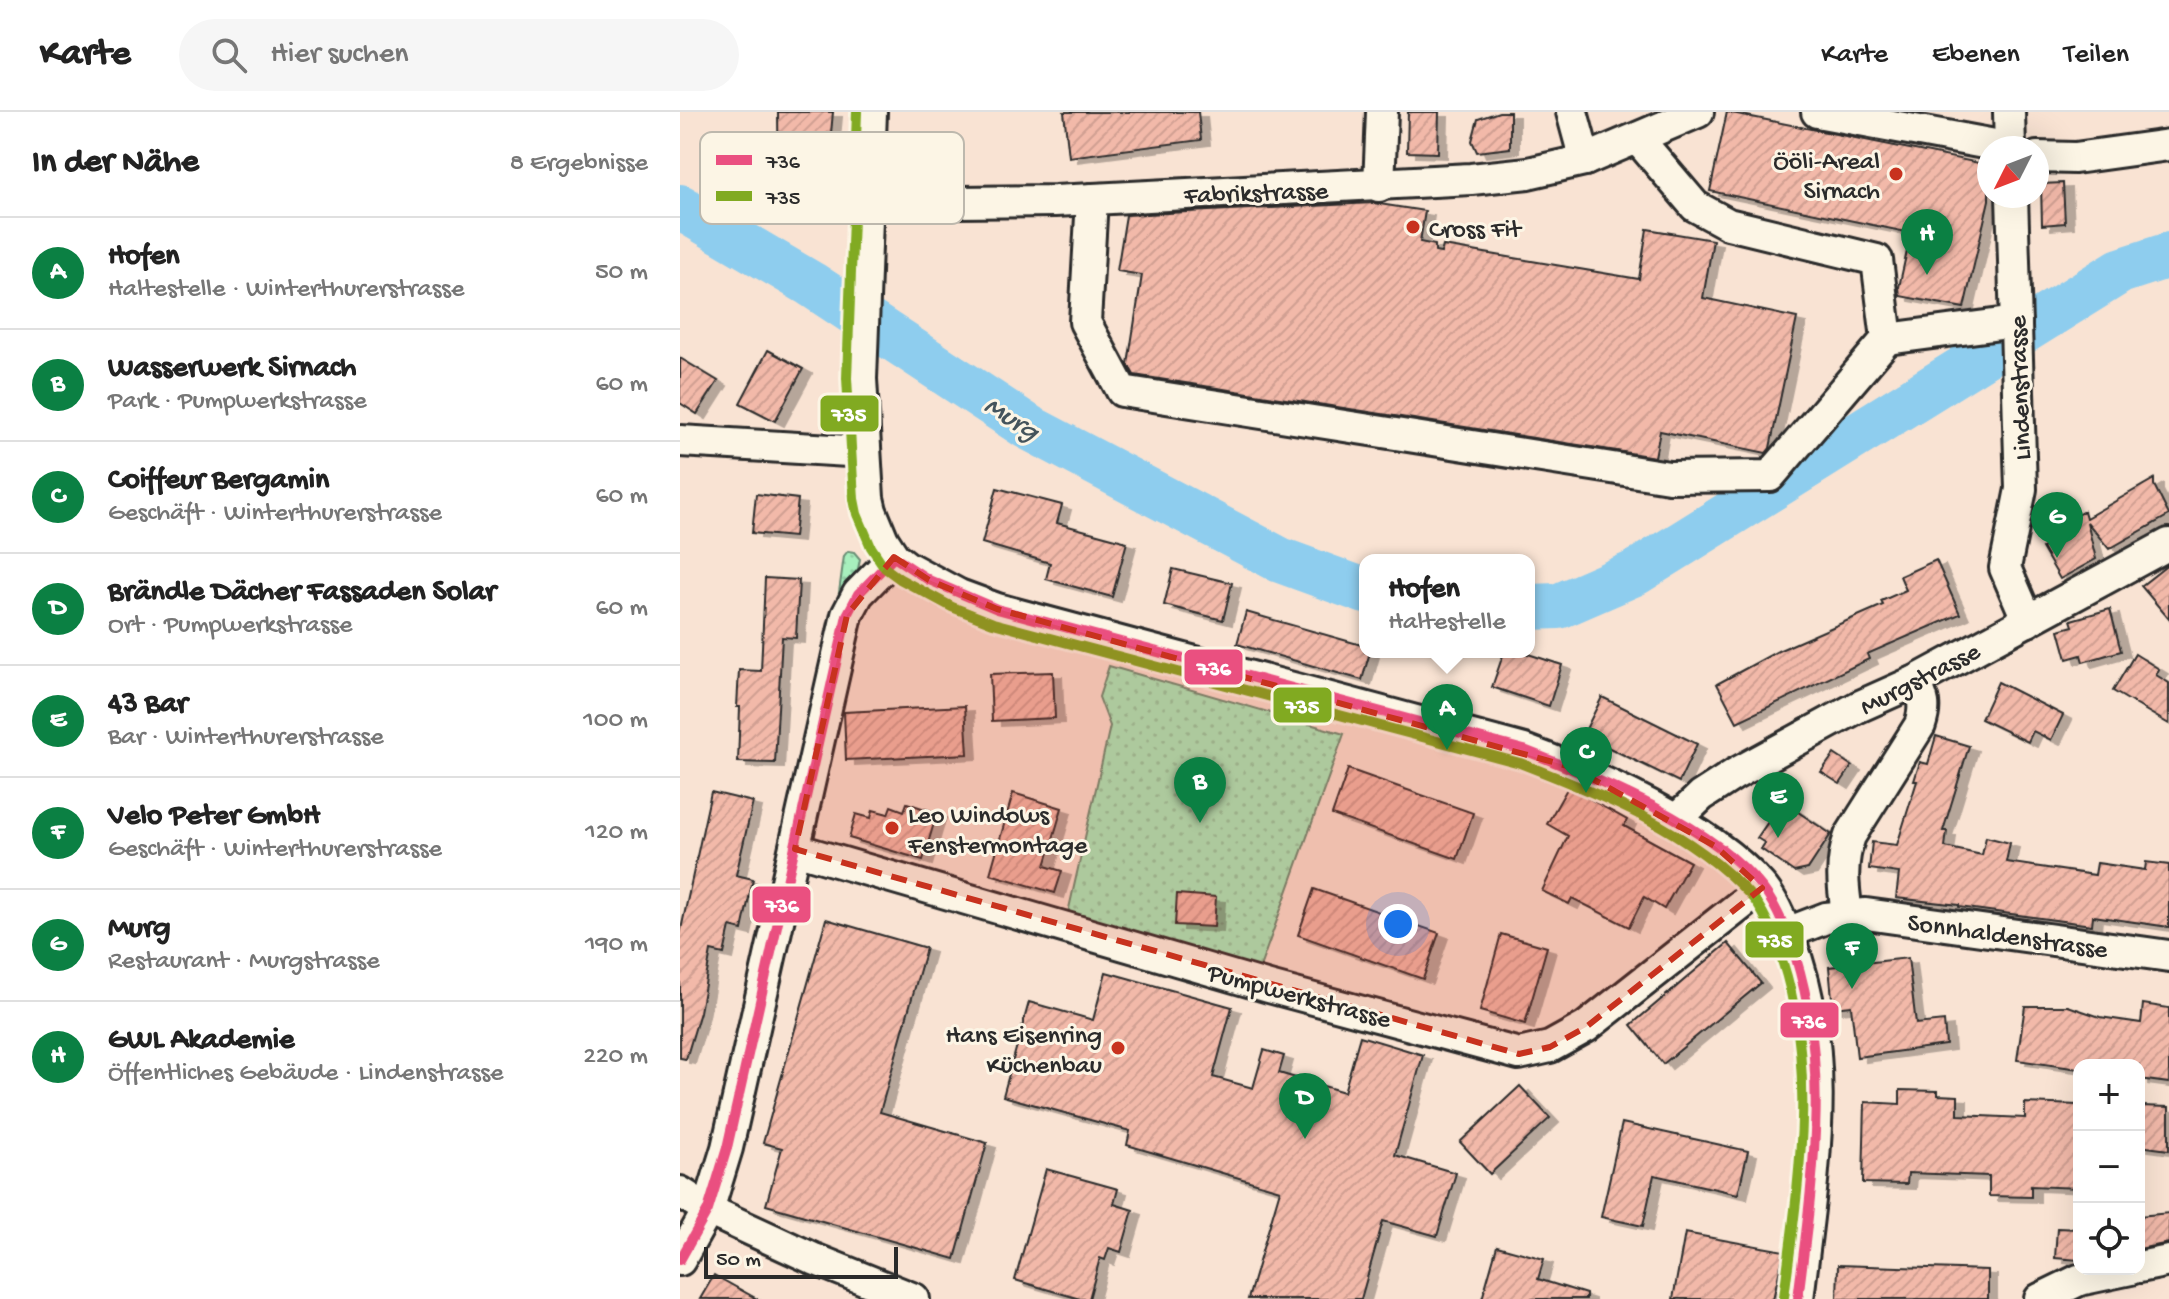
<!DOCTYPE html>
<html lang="de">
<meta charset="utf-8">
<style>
body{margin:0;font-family:"Gochi Hand",sans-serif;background:#f6f6f6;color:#222}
.controls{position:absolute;right:24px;bottom:24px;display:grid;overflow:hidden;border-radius:16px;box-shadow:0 8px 32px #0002}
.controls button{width:72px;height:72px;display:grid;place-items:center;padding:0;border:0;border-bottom:2px solid #e0e0e0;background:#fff;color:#222;font:40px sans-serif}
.compass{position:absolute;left:1297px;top:24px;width:72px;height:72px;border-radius:50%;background:#fff;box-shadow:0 8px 32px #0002;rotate:228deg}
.scale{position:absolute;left:24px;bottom:20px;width:194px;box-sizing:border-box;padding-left:8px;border:4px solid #2b2b2b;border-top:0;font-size:22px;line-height:28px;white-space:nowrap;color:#2b2b2b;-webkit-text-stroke:6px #fcf5e5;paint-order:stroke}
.you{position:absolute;left:718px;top:812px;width:28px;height:28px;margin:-20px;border:6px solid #fff;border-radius:50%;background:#1a73e8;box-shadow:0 0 0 12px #1a73e833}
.badge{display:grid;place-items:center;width:52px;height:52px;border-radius:50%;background:#0b8043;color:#fff;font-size:26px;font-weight:700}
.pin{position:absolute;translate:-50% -66px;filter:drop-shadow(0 2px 4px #0008)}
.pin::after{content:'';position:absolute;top:42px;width:28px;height:24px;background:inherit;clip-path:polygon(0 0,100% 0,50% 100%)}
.popup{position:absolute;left:679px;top:442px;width:176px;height:104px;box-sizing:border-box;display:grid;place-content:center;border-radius:16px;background:#fff;filter:drop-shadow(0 2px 6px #0005);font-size:26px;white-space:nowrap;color:#767676}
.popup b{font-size:30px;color:#222}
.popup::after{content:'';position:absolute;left:50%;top:100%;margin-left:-16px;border:16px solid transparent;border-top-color:#fff}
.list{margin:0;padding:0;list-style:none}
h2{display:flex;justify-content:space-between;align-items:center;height:104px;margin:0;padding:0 32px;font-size:34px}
h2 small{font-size:26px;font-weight:400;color:#767676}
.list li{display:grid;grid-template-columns:52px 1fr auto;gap:24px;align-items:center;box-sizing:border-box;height:112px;padding:0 32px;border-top:2px solid #e0e0e0}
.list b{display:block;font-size:30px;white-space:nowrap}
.list p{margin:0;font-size:26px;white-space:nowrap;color:#767676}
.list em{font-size:26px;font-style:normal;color:#767676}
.icon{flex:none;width:44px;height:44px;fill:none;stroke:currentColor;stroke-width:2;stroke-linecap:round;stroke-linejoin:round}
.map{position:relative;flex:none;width:1489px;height:1187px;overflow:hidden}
header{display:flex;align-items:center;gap:48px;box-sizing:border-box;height:112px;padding:0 40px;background:#fff;border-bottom:2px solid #e0e0e0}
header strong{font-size:38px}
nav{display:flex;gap:44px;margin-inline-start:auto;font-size:28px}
.search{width:560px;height:72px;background:#f6f6f6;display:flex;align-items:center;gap:20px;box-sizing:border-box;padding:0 28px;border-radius:44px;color:#767676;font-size:30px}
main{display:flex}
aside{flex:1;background:#fff}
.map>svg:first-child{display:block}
</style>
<header>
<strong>Karte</strong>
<div class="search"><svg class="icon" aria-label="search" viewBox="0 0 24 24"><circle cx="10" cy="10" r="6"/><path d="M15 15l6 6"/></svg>Hier suchen</div>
<nav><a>Karte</a><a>Ebenen</a><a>Teilen</a></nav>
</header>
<main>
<aside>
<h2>In der Nähe<small>8 Ergebnisse</small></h2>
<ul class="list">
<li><span class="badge">A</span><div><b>Hofen</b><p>Haltestelle · Winterthurerstrasse</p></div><em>50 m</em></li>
<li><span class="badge">B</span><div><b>Wasserwerk Sirnach</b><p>Park · Pumpwerkstrasse</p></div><em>60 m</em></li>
<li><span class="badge">C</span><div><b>Coiffeur Bergamin</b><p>Geschäft · Winterthurerstrasse</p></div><em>60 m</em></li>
<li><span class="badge">D</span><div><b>Brändle Dächer Fassaden Solar</b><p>Ort · Pumpwerkstrasse</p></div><em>60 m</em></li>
<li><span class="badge">E</span><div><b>43 Bar</b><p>Bar · Winterthurerstrasse</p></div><em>100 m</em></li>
<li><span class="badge">F</span><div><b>Velo Peter GmbH</b><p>Geschäft · Winterthurerstrasse</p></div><em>120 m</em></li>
<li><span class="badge">G</span><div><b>Murg</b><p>Restaurant · Murgstrasse</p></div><em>190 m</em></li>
<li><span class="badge">H</span><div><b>GWL Akademie</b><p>Öffentliches Gebäude · Lindenstrasse</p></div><em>220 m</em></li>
</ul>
</aside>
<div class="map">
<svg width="1489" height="1187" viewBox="0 0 1489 1187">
<defs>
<pattern id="grass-dots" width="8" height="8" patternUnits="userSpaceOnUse" patternTransform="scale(2)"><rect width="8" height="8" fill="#a7efbd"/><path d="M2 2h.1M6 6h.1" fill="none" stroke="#90cda3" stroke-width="1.8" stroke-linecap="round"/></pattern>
<pattern id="building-hatch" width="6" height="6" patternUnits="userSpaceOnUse" patternTransform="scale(2)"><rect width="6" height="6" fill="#f2b9a9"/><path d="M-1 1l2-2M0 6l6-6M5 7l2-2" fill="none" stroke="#d09f92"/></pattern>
<filter id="shadow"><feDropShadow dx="9" dy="5" stdDeviation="0" flood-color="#0004"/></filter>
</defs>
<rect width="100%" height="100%" fill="#f9e3d3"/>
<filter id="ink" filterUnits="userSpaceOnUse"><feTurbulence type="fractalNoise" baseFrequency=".0125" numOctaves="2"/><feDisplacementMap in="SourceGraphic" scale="16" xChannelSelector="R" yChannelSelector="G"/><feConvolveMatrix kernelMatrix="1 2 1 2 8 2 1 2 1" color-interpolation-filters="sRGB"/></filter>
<g filter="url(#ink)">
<g fill="url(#grass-dots)" stroke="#698d74" stroke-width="2">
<polygon points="168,439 174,440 180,447 178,457 158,488 164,444"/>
<polygon points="429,554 664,622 579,858 388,801 430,614 419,585"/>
</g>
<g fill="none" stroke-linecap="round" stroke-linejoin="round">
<g stroke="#8ecdee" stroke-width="46">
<polyline points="0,95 131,172 348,315 600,448 685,479"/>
<polyline points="849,495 879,494 955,461 1440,159 1489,143"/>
</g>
</g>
<g fill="url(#building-hatch)" stroke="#2b2b2b" stroke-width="2" filter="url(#shadow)">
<polygon points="98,0 153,0 150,32 152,80 99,81"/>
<polygon points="384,0 518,0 521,28 389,45"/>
<polygon points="728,0 759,0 758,41 727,40"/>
<polygon points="819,0 830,0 830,36 797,40 792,29 798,7"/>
<polygon points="1047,0 1309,53 1309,88 1284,196 1220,184 1219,175 1231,121 1030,79"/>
<polygon points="1383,71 1385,111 1362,113 1361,72"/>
<polygon points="693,91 745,99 740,130 755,133 755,140 761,141 763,134 959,167 967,117 1033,128 1023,186 1117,206 1090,336 1086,341 980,319 975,345 454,263 448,252 462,163 437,159 446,103"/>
<polygon points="88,238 123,257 95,309 60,291"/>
<polygon points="0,246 38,269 17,302 0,291"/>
<polygon points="1474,367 1474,373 1489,403 1429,437 1407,410 1416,447 1380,467 1362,436 1380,426 1374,416 1404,399 1406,406"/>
<polygon points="317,376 382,393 377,411 447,430 432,485 366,467 370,451 302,431"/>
<polygon points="76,382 118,387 114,425 72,421"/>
<polygon points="1256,448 1280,502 1187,542 1189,547 1057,610 1037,572 1098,539 1203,493 1201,489 1226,478 1220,464"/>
<polygon points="1489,452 1489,507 1461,474"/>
<polygon points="493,457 552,471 543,508 484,493"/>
<polygon points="85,466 119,468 116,526 102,525 95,651 58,650 60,595 57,595 59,558 81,559"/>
<polygon points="1430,497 1441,539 1403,550 1401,543 1387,547 1379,518 1393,514 1391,508"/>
<polygon points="566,500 685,534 685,540 690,540 682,568 557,532"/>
<polygon points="824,540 842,540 882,553 869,594 812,575"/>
<polygon points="1455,542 1479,557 1476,563 1489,571 1489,612 1433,579"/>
<polygon points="373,560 375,606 312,609 310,562"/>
<polygon points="1318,570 1383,603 1371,628 1353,619 1348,630 1301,607"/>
<polygon points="922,585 1017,632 999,670 903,623"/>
<polygon points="285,594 288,642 166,648 164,600"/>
<polygon points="1256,624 1289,634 1263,719 1267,719 1265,735 1302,743 1306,725 1330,731 1326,750 1415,763 1417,751 1465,758 1466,750 1489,753 1489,815 1413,804 1412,813 1279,795 1279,793 1216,786 1219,761 1189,757 1192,730 1217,733 1237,669 1234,669 1240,650 1248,652"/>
<polygon points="1154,642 1172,654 1160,672 1141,660"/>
<polygon points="668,657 793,701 777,747 652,703"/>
<polygon points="888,675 947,708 944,714 1010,750 984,797 964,785 949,815 892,786 889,792 862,779 888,724 867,712"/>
<polygon points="31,680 73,690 56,763 73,767 62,818 50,815 44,842 31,839 20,900 6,947 0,946 0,822"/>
<polygon points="333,681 382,696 365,754 382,759 375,781 310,762"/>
<polygon points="227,691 257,701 243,748 169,726 176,702 191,706 193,698 208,702 211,694 224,699"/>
<polygon points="1106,692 1151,722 1128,757 1114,760 1081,737 1085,731 1077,726 1090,707 1094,710"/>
<polygon points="634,777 759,821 743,867 618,823"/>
<polygon points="497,782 536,785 534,815 495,813"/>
<polygon points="146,807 246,836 200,1000 307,1031 275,1147 86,1093 102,1036 83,1031"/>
<polygon points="821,822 867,835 845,912 800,899"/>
<polygon points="1048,831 1081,871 983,952 951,913"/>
<polygon points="1228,846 1236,912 1264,909 1266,933 1177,945 1171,894 1153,896 1149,855"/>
<polygon points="426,860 552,895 533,965 573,976 584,938 604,944 599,961 664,980 680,924 743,943 715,1043 776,1061 757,1124 703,1109 681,1187 568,1187 600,1078 447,1033 450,1019 323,984 349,890 413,908"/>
<polygon points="1463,892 1489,896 1489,971 1459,967 1459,953 1399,953 1399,957 1337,948 1345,894 1388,894 1420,905 1461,911"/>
<polygon points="840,974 870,1006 810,1062 780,1030"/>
<polygon points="1220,978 1258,979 1258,983 1278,984 1278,1003 1345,1006 1345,991 1399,993 1399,1076 1351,1074 1351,1085 1309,1084 1309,1064 1228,1061 1227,1072 1183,1071 1185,990 1220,992"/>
<polygon points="1462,994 1489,995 1489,1038 1459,1034"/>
<polygon points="942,1011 1068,1039 1058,1082 974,1063 963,1114 921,1105"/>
<polygon points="366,1057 438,1077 434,1092 453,1098 441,1140 429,1136 425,1148 420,1146 409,1187 400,1187 335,1168"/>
<polygon points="1489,1101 1489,1131 1459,1137 1459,1104"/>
<polygon points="1377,1116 1399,1117 1399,1148 1375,1146"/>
<polygon points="1005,1121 1104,1139 1093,1187 993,1187"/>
<polygon points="817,1134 864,1147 858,1167 906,1182 906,1187 802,1187"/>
<polygon points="1158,1153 1308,1158 1308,1187 1157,1187"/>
<polygon points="34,1163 77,1187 20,1187"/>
</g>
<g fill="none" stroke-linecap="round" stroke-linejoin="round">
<defs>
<g id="minor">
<path d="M191,0L181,267L188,386L191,399L203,428L214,445L227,455L279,483L317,497L844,638C918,665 1027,714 1080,773C1093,787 1101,809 1109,826C1156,943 1132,1066 1118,1187"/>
<polyline points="892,0 905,48"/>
<polyline points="1137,0 1331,36"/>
<polyline points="1329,0 1330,36"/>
<polyline points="958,27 1015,94 1048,112 1197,148 1207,227 1336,210"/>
<polyline points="1357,45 1395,46 1489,33"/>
<polyline points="699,74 702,0"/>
<polyline points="1332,84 1341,377 1325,456 1348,509"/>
<polyline points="412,87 405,210 442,279 989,365 1090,364 1207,227"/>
<polyline points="187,91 375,89 791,67 848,61 905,48 1018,0"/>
<polyline points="0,329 185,340"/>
<polyline points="995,709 1021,684 1055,662 1178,595 1234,570 1489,432"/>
<polyline points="115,737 589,875 839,942 870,935 906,915 1082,776"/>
<path d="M1167,802C1163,774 1160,751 1170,724L1240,613C1246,595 1244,586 1234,570"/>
<polyline points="1107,821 1146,806 1186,802 1489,844"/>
<polyline points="0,1080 28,1098 134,1147 234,1187"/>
<polyline points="0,1148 28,1098 47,1036 167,503 178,482 214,445"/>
<polyline points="1459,1155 1489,1149"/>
<polyline points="1360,1187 1399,1168 1451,1157"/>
</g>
</defs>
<use href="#minor" stroke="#2b2b2b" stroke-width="36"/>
<use href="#minor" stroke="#fcf5e5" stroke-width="30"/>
<defs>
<g id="bus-1">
<path d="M214,445L249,468L317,497L844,638C919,667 1034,713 1084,778C1098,797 1107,821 1115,843C1151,956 1132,1072 1118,1187"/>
<polyline points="0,1148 28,1098 47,1036 167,503 178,482 214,445"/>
</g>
<path id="bus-2" d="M177,0L167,266L174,387L177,402L191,435L205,456L220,467L272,495L313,511L840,651C920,682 1011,718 1070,783C1086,800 1094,826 1102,848C1138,958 1118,1073 1104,1185"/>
</defs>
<use href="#bus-1" stroke="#fcf5e5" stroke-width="16"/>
<use href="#bus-2" stroke="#fcf5e5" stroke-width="16"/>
<use href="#bus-1" stroke="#ea5080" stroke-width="10"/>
<use href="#bus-2" stroke="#81aa21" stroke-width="10"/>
</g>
</g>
<path fill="#c8321e" fill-opacity="0.2" stroke="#c8321e" stroke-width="6" stroke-dasharray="16 10" stroke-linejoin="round" d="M214,445L249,468L317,497L891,655L1035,734L1082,776L906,915L870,935L839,942L115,737L167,503Z"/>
<g fill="#c8321e" stroke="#fcf5e5" stroke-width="3">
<circle cx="1216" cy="62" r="8"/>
<circle cx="733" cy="115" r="8"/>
<circle cx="212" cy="716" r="8"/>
<circle cx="438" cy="936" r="8"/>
</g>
<g text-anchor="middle" stroke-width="6" stroke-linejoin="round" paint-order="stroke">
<g font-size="26" fill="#2b2b2b" stroke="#fcf5e5" text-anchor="end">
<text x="1200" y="56">Ööli-Areal<tspan x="1200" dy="30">Sirnach</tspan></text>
<text x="749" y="124" text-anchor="start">Cross Fit</text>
<text x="228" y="710" text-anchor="start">Leo Windows<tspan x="228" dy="30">Fenstermontage</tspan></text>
<text x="422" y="930">Hans Eisenring<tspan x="422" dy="30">Küchenbau</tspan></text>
</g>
<g font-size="26" fill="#2b2b2b" stroke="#fcf5e5">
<text transform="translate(576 79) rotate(-2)" y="9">Fabrikstrasse</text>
<text transform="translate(1338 276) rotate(-92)" y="9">Lindenstrasse</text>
<text transform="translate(1239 565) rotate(-27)" y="9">Murgstrasse</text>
<text transform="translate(1328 822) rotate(8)" y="9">Sonnhaldenstrasse</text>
<text transform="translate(620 882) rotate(15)" y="9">Pumpwerkstrasse</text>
</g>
<g font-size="28" font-style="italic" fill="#44545c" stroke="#fcf5e5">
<text transform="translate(333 304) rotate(32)" y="10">Murg</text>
</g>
</g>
<rect x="20" y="20" width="264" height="92" rx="12" fill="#fcf5e5" stroke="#bdb8ad" stroke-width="2"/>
<rect x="36" y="43" width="36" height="10" fill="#ea5080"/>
<rect x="36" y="79" width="36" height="10" fill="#81aa21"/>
<g font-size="22" fill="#2b2b2b">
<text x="86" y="56">736</text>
<text x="86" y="92">735</text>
</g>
<g stroke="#fcf5e5" stroke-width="3">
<rect x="139" y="282" width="61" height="39" rx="8" fill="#81aa21"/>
<rect x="503" y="536" width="61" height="38" rx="8" fill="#ea5080"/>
<rect x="592" y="574" width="61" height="38" rx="8" fill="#81aa21"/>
<rect x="71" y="773" width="61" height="39" rx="8" fill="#ea5080"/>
<rect x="1064" y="808" width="61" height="39" rx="8" fill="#81aa21"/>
<rect x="1099" y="889" width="61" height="38" rx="8" fill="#ea5080"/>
</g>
<g font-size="22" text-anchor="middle" font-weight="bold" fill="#fff">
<text x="169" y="309">735</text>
<text x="534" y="563">736</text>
<text x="622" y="601">735</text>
<text x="102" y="800">736</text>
<text x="1095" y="835">735</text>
<text x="1129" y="916">736</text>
</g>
</svg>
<div class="controls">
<button>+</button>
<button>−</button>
<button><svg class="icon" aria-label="locate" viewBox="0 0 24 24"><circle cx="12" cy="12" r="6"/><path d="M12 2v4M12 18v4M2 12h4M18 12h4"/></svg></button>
</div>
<svg class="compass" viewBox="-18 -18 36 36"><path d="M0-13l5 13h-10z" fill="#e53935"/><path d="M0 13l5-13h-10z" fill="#767676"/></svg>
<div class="scale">50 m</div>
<div class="you"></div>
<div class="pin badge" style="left:767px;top:638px">A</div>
<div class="popup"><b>Hofen</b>Haltestelle</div>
<div class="pin badge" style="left:520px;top:711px">B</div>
<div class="pin badge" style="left:906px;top:681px">C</div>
<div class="pin badge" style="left:625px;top:1027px">D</div>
<div class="pin badge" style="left:1098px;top:726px">E</div>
<div class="pin badge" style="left:1172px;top:877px">F</div>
<div class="pin badge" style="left:1377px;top:446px">G</div>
<div class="pin badge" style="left:1247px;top:163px">H</div>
</div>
</main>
